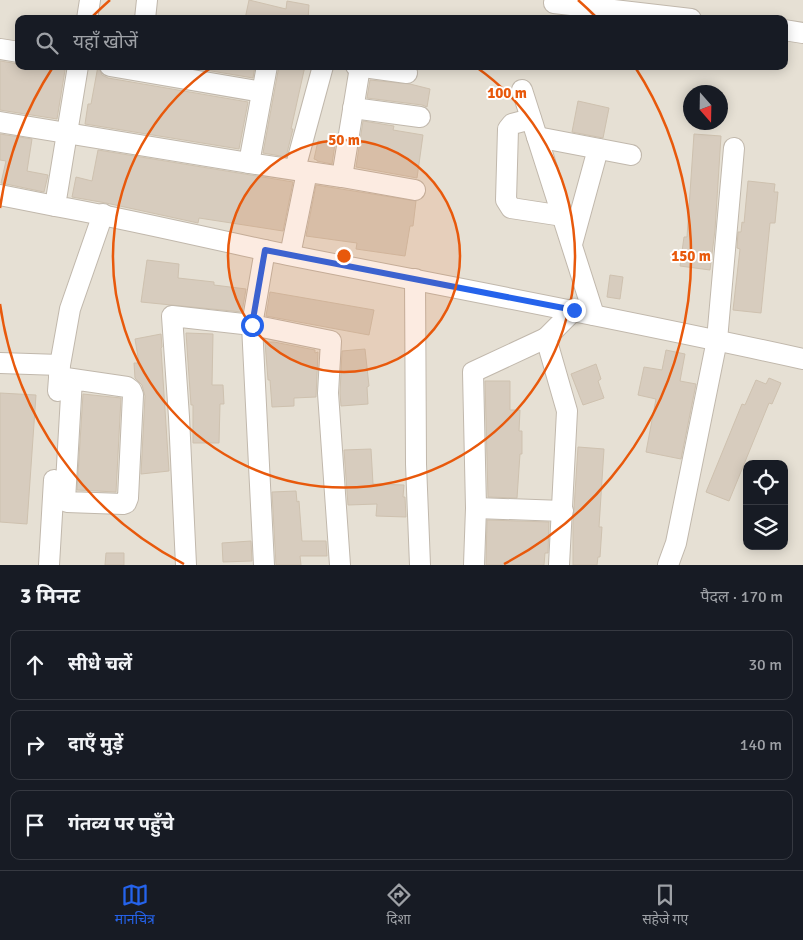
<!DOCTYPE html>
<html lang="hi">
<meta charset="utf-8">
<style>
body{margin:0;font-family:Signika,"Noto Sans Devanagari",sans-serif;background:#20242c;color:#f1f3f6}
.controls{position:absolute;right:15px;bottom:15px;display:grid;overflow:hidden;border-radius:10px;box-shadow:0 2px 12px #0003}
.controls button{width:45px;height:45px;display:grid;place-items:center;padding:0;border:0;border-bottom:1px solid #363941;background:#171b24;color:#f1f3f6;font:25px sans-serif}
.compass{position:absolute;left:683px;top:85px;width:45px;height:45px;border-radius:50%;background:#171b24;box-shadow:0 2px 12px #0003;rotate:160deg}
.stop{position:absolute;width:15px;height:15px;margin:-11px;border:4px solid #2563eb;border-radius:50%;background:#fff}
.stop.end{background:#2563eb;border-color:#fff;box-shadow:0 1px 5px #0008}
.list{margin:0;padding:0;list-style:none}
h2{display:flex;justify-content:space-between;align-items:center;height:65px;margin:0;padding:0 20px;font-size:21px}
h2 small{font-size:16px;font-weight:400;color:#9ea1a6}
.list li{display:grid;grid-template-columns:32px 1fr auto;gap:15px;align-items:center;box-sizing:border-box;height:70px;margin:0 10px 10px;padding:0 10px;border:1px solid #363941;border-radius:10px}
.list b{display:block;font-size:19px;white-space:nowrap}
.list em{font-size:16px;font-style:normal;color:#9ea1a6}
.icon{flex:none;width:28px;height:28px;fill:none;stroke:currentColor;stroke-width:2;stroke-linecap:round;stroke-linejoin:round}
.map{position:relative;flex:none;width:803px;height:565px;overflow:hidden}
.search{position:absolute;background:#171b24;box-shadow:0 2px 12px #0003;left:15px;right:15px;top:15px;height:55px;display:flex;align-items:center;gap:12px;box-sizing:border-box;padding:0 18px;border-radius:10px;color:#9ea1a6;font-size:19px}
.sheet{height:305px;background:#171b24}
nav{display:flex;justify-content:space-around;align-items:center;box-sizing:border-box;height:70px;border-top:1px solid #363941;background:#171b24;font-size:14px;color:#9ea1a6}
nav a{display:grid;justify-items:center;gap:2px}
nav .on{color:#2563eb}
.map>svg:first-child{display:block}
</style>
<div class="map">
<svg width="803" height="565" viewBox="0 0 803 565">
<rect width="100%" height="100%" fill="#f2eee6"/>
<path fill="#e6e0d4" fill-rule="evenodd" d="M0,0H803V565H0ZM19,19H784V66H19ZM690,92H720V122H690ZM747,464H784V546H747Z"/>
<g fill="#d7ccbe" stroke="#cec1af">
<polygon points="249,0 286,9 287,1 309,5 308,19 245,19"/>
<polygon points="0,61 19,64 19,66 45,66 65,70 57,119 0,110"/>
<polygon points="98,66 102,75 108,78 248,102 239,149 85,124 88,104 91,104"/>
<polygon points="182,66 255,66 253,78"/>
<polygon points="279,66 305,66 291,129 293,129 286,157 263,153"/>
<polygon points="370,80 410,84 430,89 427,107 422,105 367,98"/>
<polygon points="578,101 609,108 603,138 572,132"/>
<polygon points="363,121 394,126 393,130 423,135 417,178 356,167"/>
<polygon points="0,134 32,139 27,171 48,175 44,192 1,183 6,161 0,160"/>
<polygon points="694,134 721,136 715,230 710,270 680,266 684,237 687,237"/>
<polygon points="318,141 335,144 332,164 317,161 317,160 314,159"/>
<polygon points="98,150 293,182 283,231 199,218 198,223 106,203 72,197 76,177 92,181"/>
<polygon points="748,181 775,184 774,192 778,192 775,223 770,223 761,313 733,310 740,249 737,248 738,232 741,232 742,222 744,223"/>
<polygon points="316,185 416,201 413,226 410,226 405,256 356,249 357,243 306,236"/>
<polygon points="147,260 179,264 178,278 214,282 214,285 246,289 242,312 141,302"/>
<polygon points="610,275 623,277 620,299 607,297"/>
<polygon points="270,292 374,310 369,335 266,316"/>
<polygon points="186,333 213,334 212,385 223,385 224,404 220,404 219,443 193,443 193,405 191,405"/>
<polygon points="161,334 162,347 161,348 169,471 141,474 145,396 142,385 135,378 134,363 139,363 135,339"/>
<polygon points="265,342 274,342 315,350 315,353 318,352 316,397 294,398 294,406 272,407 270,380 268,380"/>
<polygon points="365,349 369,386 367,387 368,404 341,406 340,393 342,351"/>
<polygon points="666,350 685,354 680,381 696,384 681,459 646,452 656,399 638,395 644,367 662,370"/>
<polygon points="596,364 601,379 598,381 604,398 583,405 571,374"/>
<polygon points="769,378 781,383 772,404 769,403 729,501 706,492 742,404 745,405 756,380 766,384"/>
<polygon points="485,381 510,381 510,410 520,410 519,431 522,431 522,454 520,454 517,498 488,497"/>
<polygon points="0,393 36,395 27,524 0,522"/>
<polygon points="83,394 121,398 116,492 77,490"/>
<polygon points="578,447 604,449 599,527 602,527 600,557 598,557 597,565 573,565 573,524"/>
<polygon points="371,449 373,484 404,485 403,497 405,497 406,517 376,516 377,504 348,505 344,450"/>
<polygon points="296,491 297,502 299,501 302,541 326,541 327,556 300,556 301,565 276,565 272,492"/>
<polygon points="487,520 549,522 548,553 545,553 544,565 486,565"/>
<polygon points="251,541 252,561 223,562 222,543"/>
<polygon points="106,553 124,553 124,565 105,565"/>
</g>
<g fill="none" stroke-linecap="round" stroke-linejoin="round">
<defs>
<g id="minor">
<polyline points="554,3 691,19"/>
<polyline points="87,19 90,0"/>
<polyline points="145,19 147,0"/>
<polyline points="784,30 803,33"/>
<polyline points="0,49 19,52"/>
<path d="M78,66L55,206C133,220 210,239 288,255C460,289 632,321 803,359"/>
<polyline points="110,66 262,92"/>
<polyline points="356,66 407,73"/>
<polyline points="522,90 594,315"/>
<polyline points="353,108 420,117"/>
<polyline points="531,119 512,124 508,129 506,200 511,208 563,216"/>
<polyline points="0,122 249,163 342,177 415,190"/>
<polyline points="537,137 631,155"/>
<polyline points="249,163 267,66"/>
<polyline points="295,169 323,66"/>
<polyline points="342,177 360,67"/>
<polyline points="0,195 55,206"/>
<polyline points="572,244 598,149"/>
<polyline points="290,255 307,172"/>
<polyline points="415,279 416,464 420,565"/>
<polyline points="0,363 60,365"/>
<polyline points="59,377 127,387 131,390 133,395 128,498 126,503 123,504 67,502 65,500 72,379"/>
<polyline points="58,391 60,365 70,309 103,214"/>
<polyline points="476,508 563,511"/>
<polyline points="49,565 54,480"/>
<polyline points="186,565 179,417 172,316 252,325 331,341 328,393 340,565"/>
<polyline points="264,565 252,325 265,250"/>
<polyline points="474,565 476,508 473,372 546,338"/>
<polyline points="559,565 567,411 546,338 574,310"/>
<polyline points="668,565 676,543 717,340 734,148"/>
</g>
</defs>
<use href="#minor" stroke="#c1b8ac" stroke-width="22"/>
<use href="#minor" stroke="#fff" stroke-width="20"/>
</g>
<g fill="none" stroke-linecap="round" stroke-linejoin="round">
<polyline stroke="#2563eb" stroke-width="6" points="252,325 265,250 574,310"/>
</g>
<circle cx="344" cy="256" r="116" fill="#e8590c" fill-opacity=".12"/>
<g fill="none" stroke="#e8590c" stroke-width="2.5">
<circle cx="344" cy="256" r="116"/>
<path d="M476 67A231 231 0 1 1 212 67"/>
<path d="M184 564A347 347 0 0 1 0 304M0 208A347 347 0 0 1 53 67M92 17A347 347 0 0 1 110 0M578 0A347 347 0 0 1 596 17M635 67A347 347 0 0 1 504 564"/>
</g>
<circle cx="344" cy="256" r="8" fill="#e8590c" stroke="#fff" stroke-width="2.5"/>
<g font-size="15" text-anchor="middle" font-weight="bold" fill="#e8590c" stroke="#fff" stroke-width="4" stroke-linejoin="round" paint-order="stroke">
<text x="507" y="98">100 m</text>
<text x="344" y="145">50 m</text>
<text x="691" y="261">150 m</text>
</g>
</svg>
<div class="controls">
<button><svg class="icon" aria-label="locate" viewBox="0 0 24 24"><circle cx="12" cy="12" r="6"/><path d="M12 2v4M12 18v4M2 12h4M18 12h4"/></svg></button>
<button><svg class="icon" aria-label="layers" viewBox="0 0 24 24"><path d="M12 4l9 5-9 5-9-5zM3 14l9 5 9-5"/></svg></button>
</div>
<svg class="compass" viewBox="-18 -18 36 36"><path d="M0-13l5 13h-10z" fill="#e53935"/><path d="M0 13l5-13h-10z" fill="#9ea1a6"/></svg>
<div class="stop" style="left:252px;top:325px"></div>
<div class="stop end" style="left:574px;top:310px"></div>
<div class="search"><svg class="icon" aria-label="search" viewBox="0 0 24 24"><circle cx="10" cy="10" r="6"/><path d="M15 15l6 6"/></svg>यहाँ खोजें</div>
</div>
<section class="sheet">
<h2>3 मिनट<small>पैदल · 170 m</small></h2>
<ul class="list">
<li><svg class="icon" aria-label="ahead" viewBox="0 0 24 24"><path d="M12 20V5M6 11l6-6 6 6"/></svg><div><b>सीधे चलें</b></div><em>30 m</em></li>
<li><svg class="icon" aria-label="right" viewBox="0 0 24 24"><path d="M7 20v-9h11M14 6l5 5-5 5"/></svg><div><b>दाएँ मुड़ें</b></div><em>140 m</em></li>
<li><svg class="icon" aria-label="arrive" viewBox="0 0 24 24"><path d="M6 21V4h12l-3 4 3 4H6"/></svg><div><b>गंतव्य पर पहुँचे</b></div></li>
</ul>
</section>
<nav>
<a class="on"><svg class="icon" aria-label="map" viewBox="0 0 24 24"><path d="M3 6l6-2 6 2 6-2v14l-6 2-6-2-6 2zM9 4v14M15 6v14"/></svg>मानचित्र</a>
<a><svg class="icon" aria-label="directions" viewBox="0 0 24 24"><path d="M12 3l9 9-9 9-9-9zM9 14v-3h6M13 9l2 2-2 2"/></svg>दिशा</a>
<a><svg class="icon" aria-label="saved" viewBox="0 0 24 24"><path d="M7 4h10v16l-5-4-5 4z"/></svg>सहेजे गए</a>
</nav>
